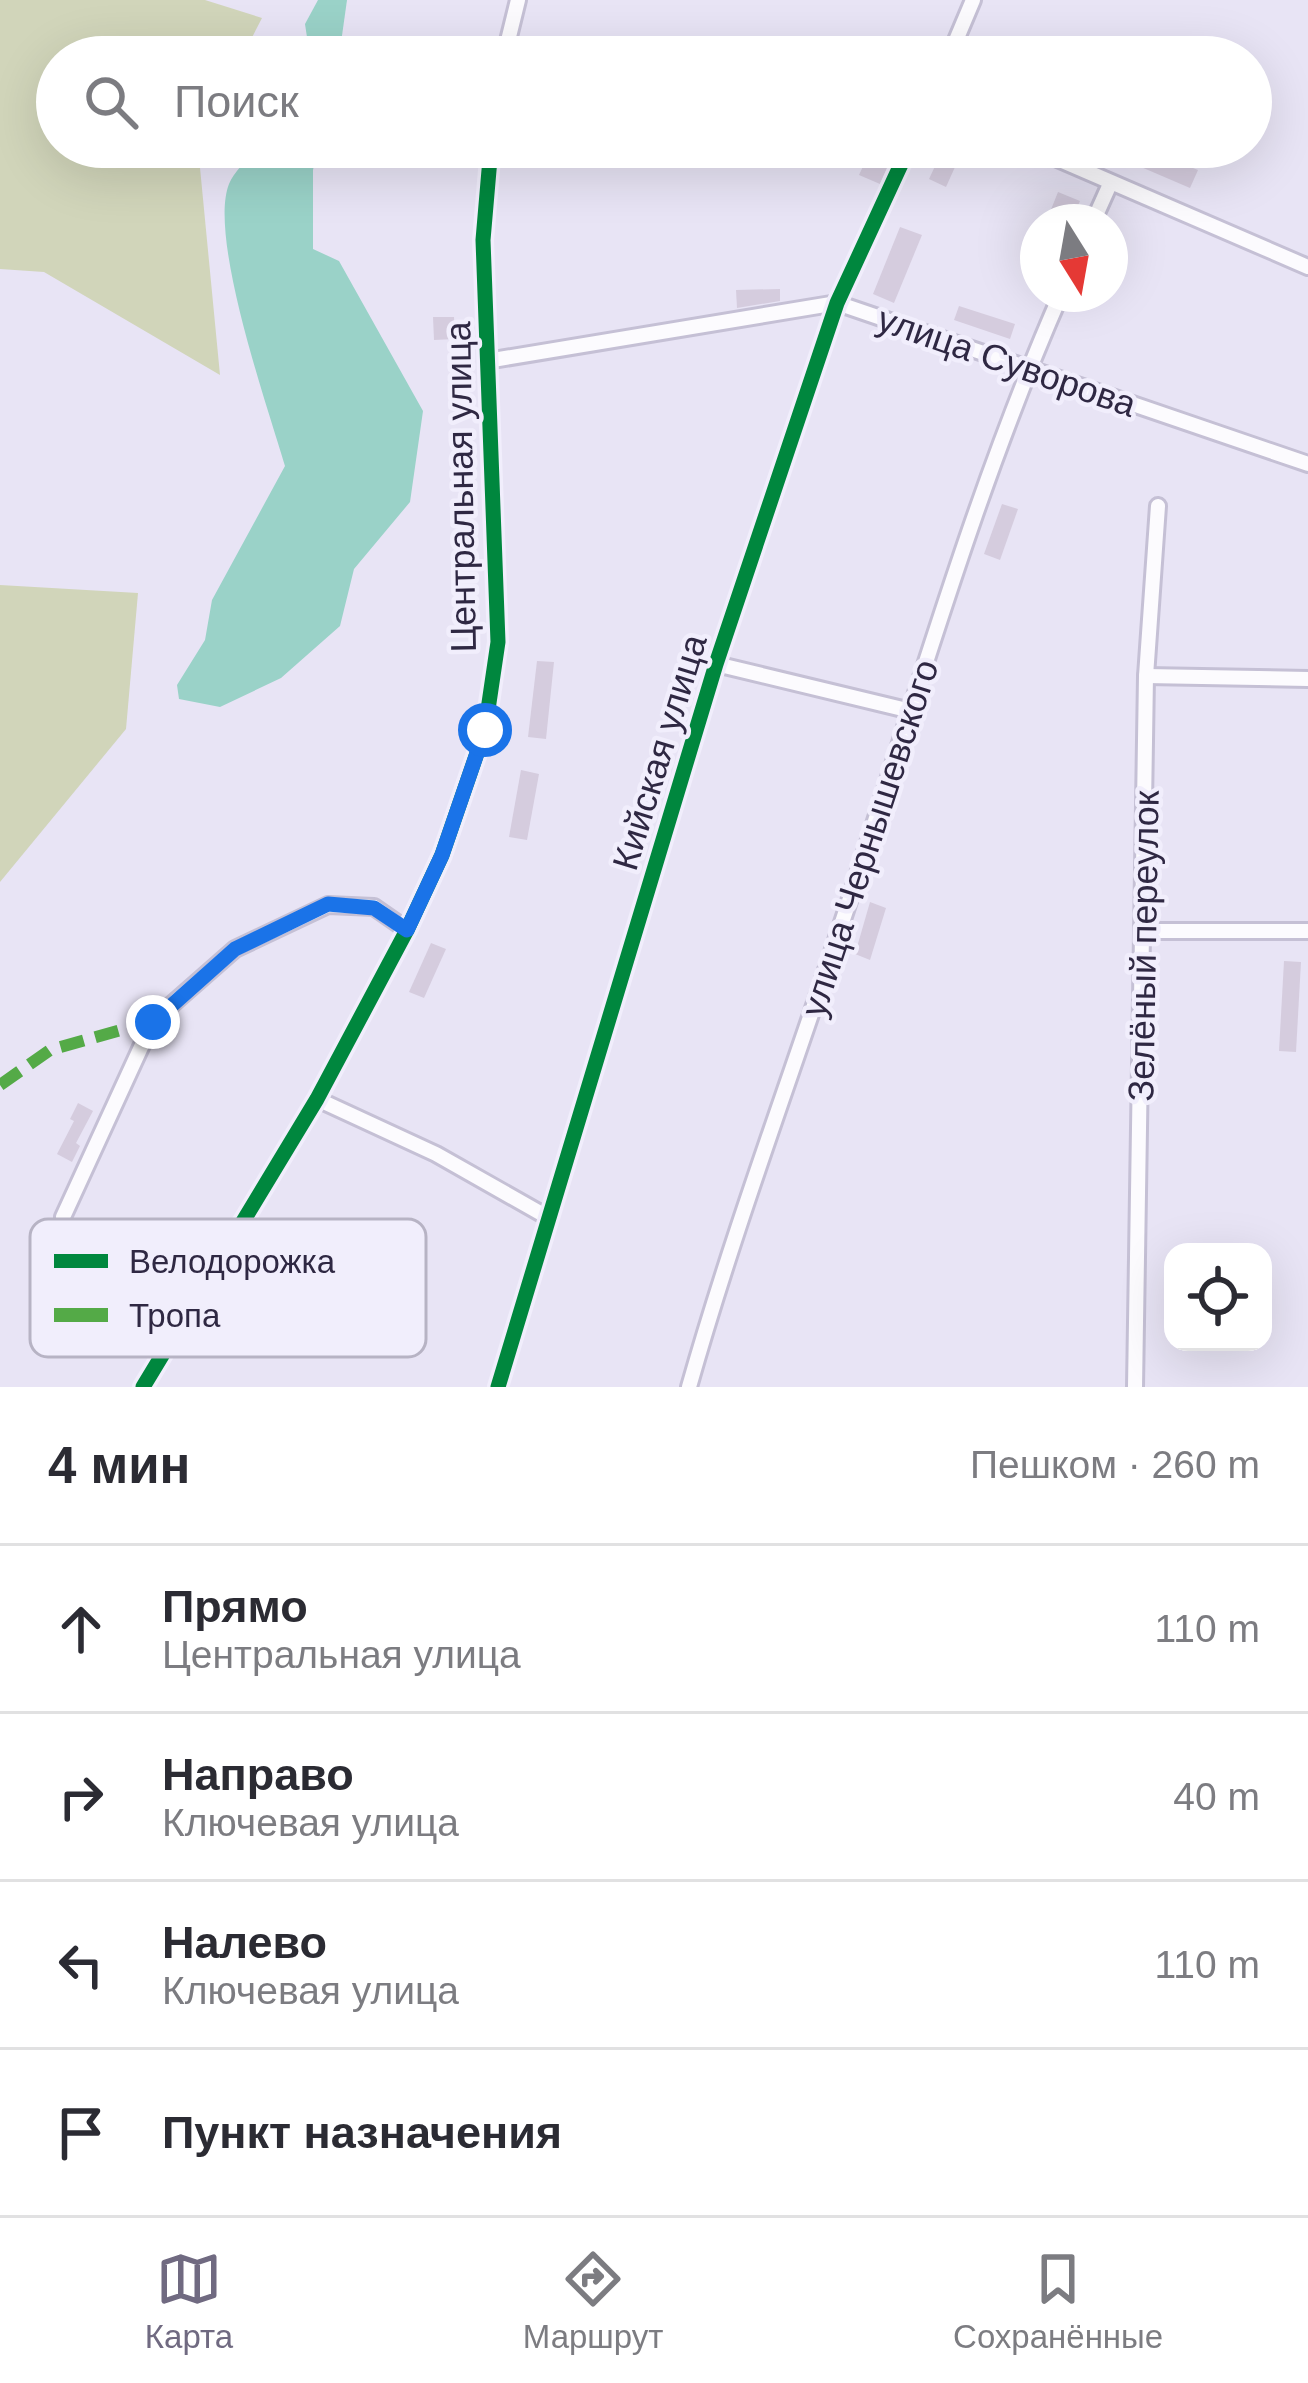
<!DOCTYPE html>
<html lang="ru">
<meta charset="utf-8">
<style>
body{margin:0;font-family:Helvetica,sans-serif;background:#f7f7f7;color:#2b2b33}
.controls{position:absolute;right:36px;bottom:36px;display:grid;overflow:hidden;border-radius:24px;box-shadow:0 12px 48px #0002}
.controls button{width:108px;height:108px;display:grid;place-items:center;padding:0;border:0;border-bottom:3px solid #e1e1e2;background:#fff;color:#2b2b33;font:60px sans-serif}
.compass{position:absolute;left:1020px;top:204px;width:108px;height:108px;border-radius:50%;background:#fff;box-shadow:0 12px 48px #0002;rotate:169deg}
.stop{position:absolute;width:36px;height:36px;margin:-27px;border:9px solid #1a73e8;border-radius:50%;background:#fff}
.stop.end{background:#1a73e8;border-color:#fff;box-shadow:0 3px 12px #0008}
.list{margin:0;padding:0;list-style:none}
h2{display:flex;justify-content:space-between;align-items:center;height:156px;margin:0;padding:0 48px;font-size:51px}
h2 small{font-size:39px;font-weight:400;color:#7c7c81}
.list li{display:grid;grid-template-columns:78px 1fr auto;gap:36px;align-items:center;box-sizing:border-box;height:168px;padding:0 48px;border-top:3px solid #e1e1e2}
.list b{display:block;font-size:45px;white-space:nowrap}
.list p{margin:0;font-size:39px;white-space:nowrap;color:#7c7c81}
.list em{font-size:39px;font-style:normal;color:#7c7c81}
.icon{flex:none;width:66px;height:66px;fill:none;stroke:currentColor;stroke-width:2;stroke-linecap:round;stroke-linejoin:round}
.map{position:relative;flex:none;width:1308px;height:1387px;overflow:hidden}
.search{position:absolute;background:#fff;box-shadow:0 12px 48px #0002;left:36px;right:36px;top:36px;height:132px;display:flex;align-items:center;gap:30px;box-sizing:border-box;padding:0 42px;border-radius:66px;color:#7c7c81;font-size:45px}
.sheet{height:828px;background:#fff}
nav{display:flex;justify-content:space-around;align-items:center;box-sizing:border-box;height:168px;border-top:3px solid #e1e1e2;background:#fff;font-size:33px;color:#7c7c81}
nav a{display:grid;justify-items:center;gap:6px}
nav .on{color:#706a81}
.map>svg:first-child{display:block}
</style>
<div class="map">
<svg width="1308" height="1387" viewBox="0 0 1308 1387">
<rect width="100%" height="100%" fill="#e8e4f5"/>
<g fill="#d1d5ba">
<polygon points="0,0 205,0 262,18 242,57 57,57 57,147 198,147 220,375 44,272 0,269"/>
<polygon points="0,585 138,593 126,729 0,882"/>
</g>
<g fill="#9ad2c8">
<polygon points="318,0 347,0 339,57 310,57 305,24"/>
<path d="M258,147H318L313,170V249L339,261L423,411L410,502L354,569L340,626L281,678L220,707L179,699L177,685L205,640L212,600L285,466C268,408 208,237 229,184C234,171 250,158 258,147Z"/>
</g>
<g fill="#d5ccde">
<polygon points="872,147 896,147 880,184 859,175"/>
<polygon points="944,147 964,147 946,187 929,179"/>
<polygon points="1142,147 1198,170 1190,188 1134,164"/>
<polygon points="1058,192 1080,201 1071,222 1046,222"/>
<polygon points="900,227 922,235 894,303 873,294"/>
<polygon points="780,289 780,301 737,308 736,290"/>
<polygon points="959,306 1015,324 1010,339 954,320"/>
<polygon points="433,317 454,317 455,339 434,340"/>
<polygon points="1002,504 1018,509 1000,560 984,554"/>
<polygon points="537,661 554,662 546,739 528,737"/>
<polygon points="521,770 539,774 527,840 509,837"/>
<polygon points="870,902 886,908 870,960 855,954"/>
<polygon points="431,943 446,949 424,998 409,992"/>
<polygon points="1284,961 1301,962 1296,1052 1279,1051"/>
<polygon points="78,1103 93,1111 76,1143 80,1146 72,1162 57,1154 74,1121 70,1119"/>
<polygon points="148,1302 162,1310 138,1358 124,1350"/>
</g>
<g fill="none" stroke-linecap="round" stroke-linejoin="round">
<defs>
<g id="minor">
<polyline points="504,57 518,0"/>
<polyline points="949,57 973,0"/>
<polyline points="1030,147 1308,267"/>
<polyline points="1093,222 1110,184"/>
<polyline points="487,361 837,303 1308,464"/>
<polyline points="716,664 911,711"/>
<polyline points="1146,676 1308,679"/>
<polyline points="1145,931 1308,931"/>
<polyline points="317,1099 436,1154 549,1218"/>
<polyline points="63,1217 153,1021 235,949 328,905 374,907 407,930"/>
<polyline points="143,1387 317,1099 407,930 442,855 485,730 498,642 483,240 491,147"/>
<polyline points="498,1387 716,664 837,303 909,147"/>
<path d="M689,1387C737,1218 800,1053 854,886C919,688 977,485 1061,294"/>
<polyline points="1135,1387 1146,676 1158,506"/>
</g>
</defs>
<use href="#minor" stroke="#c5c0d5" stroke-width="20"/>
<use href="#minor" stroke="#fcfbfe" stroke-width="14"/>
<polyline stroke="#54aa47" stroke-width="12" stroke-dasharray="24 12" stroke-linecap="butt" points="0,1085 50,1050 153,1021"/>
<defs>
<g id="cycleway">
<polyline points="143,1387 317,1099 407,930 442,855 485,730 498,642 483,240 491,147"/>
<polyline points="498,1387 716,664 837,303 909,147"/>
</g>
</defs>
<use href="#cycleway" stroke="#f1eefc" stroke-width="22"/>
<use href="#cycleway" stroke="#00873e" stroke-width="15"/>
</g>
<g fill="none" stroke-linecap="round" stroke-linejoin="round">
<polyline stroke="#1a73e8" stroke-width="15" points="153,1022 235,949 328,904 374,908 407,930 442,855 485,730"/>
</g>
<g text-anchor="middle" stroke-width="9" stroke-linejoin="round" paint-order="stroke">
<g font-size="36" fill="#2f2843" stroke="#f1eefc">
<text transform="translate(1007 361) rotate(19)" y="13">улица Суворова</text>
<text transform="translate(460 487) rotate(-91)" y="13">Центральная улица</text>
<text transform="translate(659 752) rotate(-73)" y="13">Кийская улица</text>
<text transform="translate(869 838) rotate(-72)" y="13">улица Чернышевского</text>
<text transform="translate(1143 946) rotate(-89)" y="13">Зелёный переулок</text>
</g>
</g>
<rect x="30" y="1219" width="396" height="138" rx="18" fill="#f1eefc" stroke="#b7b3c4" stroke-width="3"/>
<rect x="54" y="1254" width="54" height="14" fill="#00873e"/>
<rect x="54" y="1308" width="54" height="14" fill="#54aa47"/>
<g font-size="33" fill="#2f2843">
<text x="129" y="1273">Велодорожка</text>
<text x="129" y="1327">Тропа</text>
</g>
</svg>
<div class="controls">
<button><svg class="icon" aria-label="locate" viewBox="0 0 24 24"><circle cx="12" cy="12" r="6"/><path d="M12 2v4M12 18v4M2 12h4M18 12h4"/></svg></button>
</div>
<svg class="compass" viewBox="-18 -18 36 36"><path d="M0-13l5 13h-10z" fill="#e53935"/><path d="M0 13l5-13h-10z" fill="#7c7c81"/></svg>
<div class="stop" style="left:485px;top:730px"></div>
<div class="stop end" style="left:153px;top:1022px"></div>
<div class="search"><svg class="icon" aria-label="search" viewBox="0 0 24 24"><circle cx="10" cy="10" r="6"/><path d="M15 15l6 6"/></svg>Поиск</div>
</div>
<section class="sheet">
<h2>4 мин<small>Пешком · 260 m</small></h2>
<ul class="list">
<li><svg class="icon" aria-label="ahead" viewBox="0 0 24 24"><path d="M12 20V5M6 11l6-6 6 6"/></svg><div><b>Прямо</b><p>Центральная улица</p></div><em>110 m</em></li>
<li><svg class="icon" aria-label="right" viewBox="0 0 24 24"><path d="M7 20v-9h11M14 6l5 5-5 5"/></svg><div><b>Направо</b><p>Ключевая улица</p></div><em>40 m</em></li>
<li><svg class="icon" aria-label="left" viewBox="0 0 24 24"><path d="M17 20v-9H6M10 6l-5 5 5 5"/></svg><div><b>Налево</b><p>Ключевая улица</p></div><em>110 m</em></li>
<li><svg class="icon" aria-label="arrive" viewBox="0 0 24 24"><path d="M6 21V4h12l-3 4 3 4H6"/></svg><div><b>Пункт назначения</b></div></li>
</ul>
</section>
<nav>
<a class="on"><svg class="icon" aria-label="map" viewBox="0 0 24 24"><path d="M3 6l6-2 6 2 6-2v14l-6 2-6-2-6 2zM9 4v14M15 6v14"/></svg>Карта</a>
<a><svg class="icon" aria-label="directions" viewBox="0 0 24 24"><path d="M12 3l9 9-9 9-9-9zM9 14v-3h6M13 9l2 2-2 2"/></svg>Маршрут</a>
<a><svg class="icon" aria-label="saved" viewBox="0 0 24 24"><path d="M7 4h10v16l-5-4-5 4z"/></svg>Сохранённые</a>
</nav>
